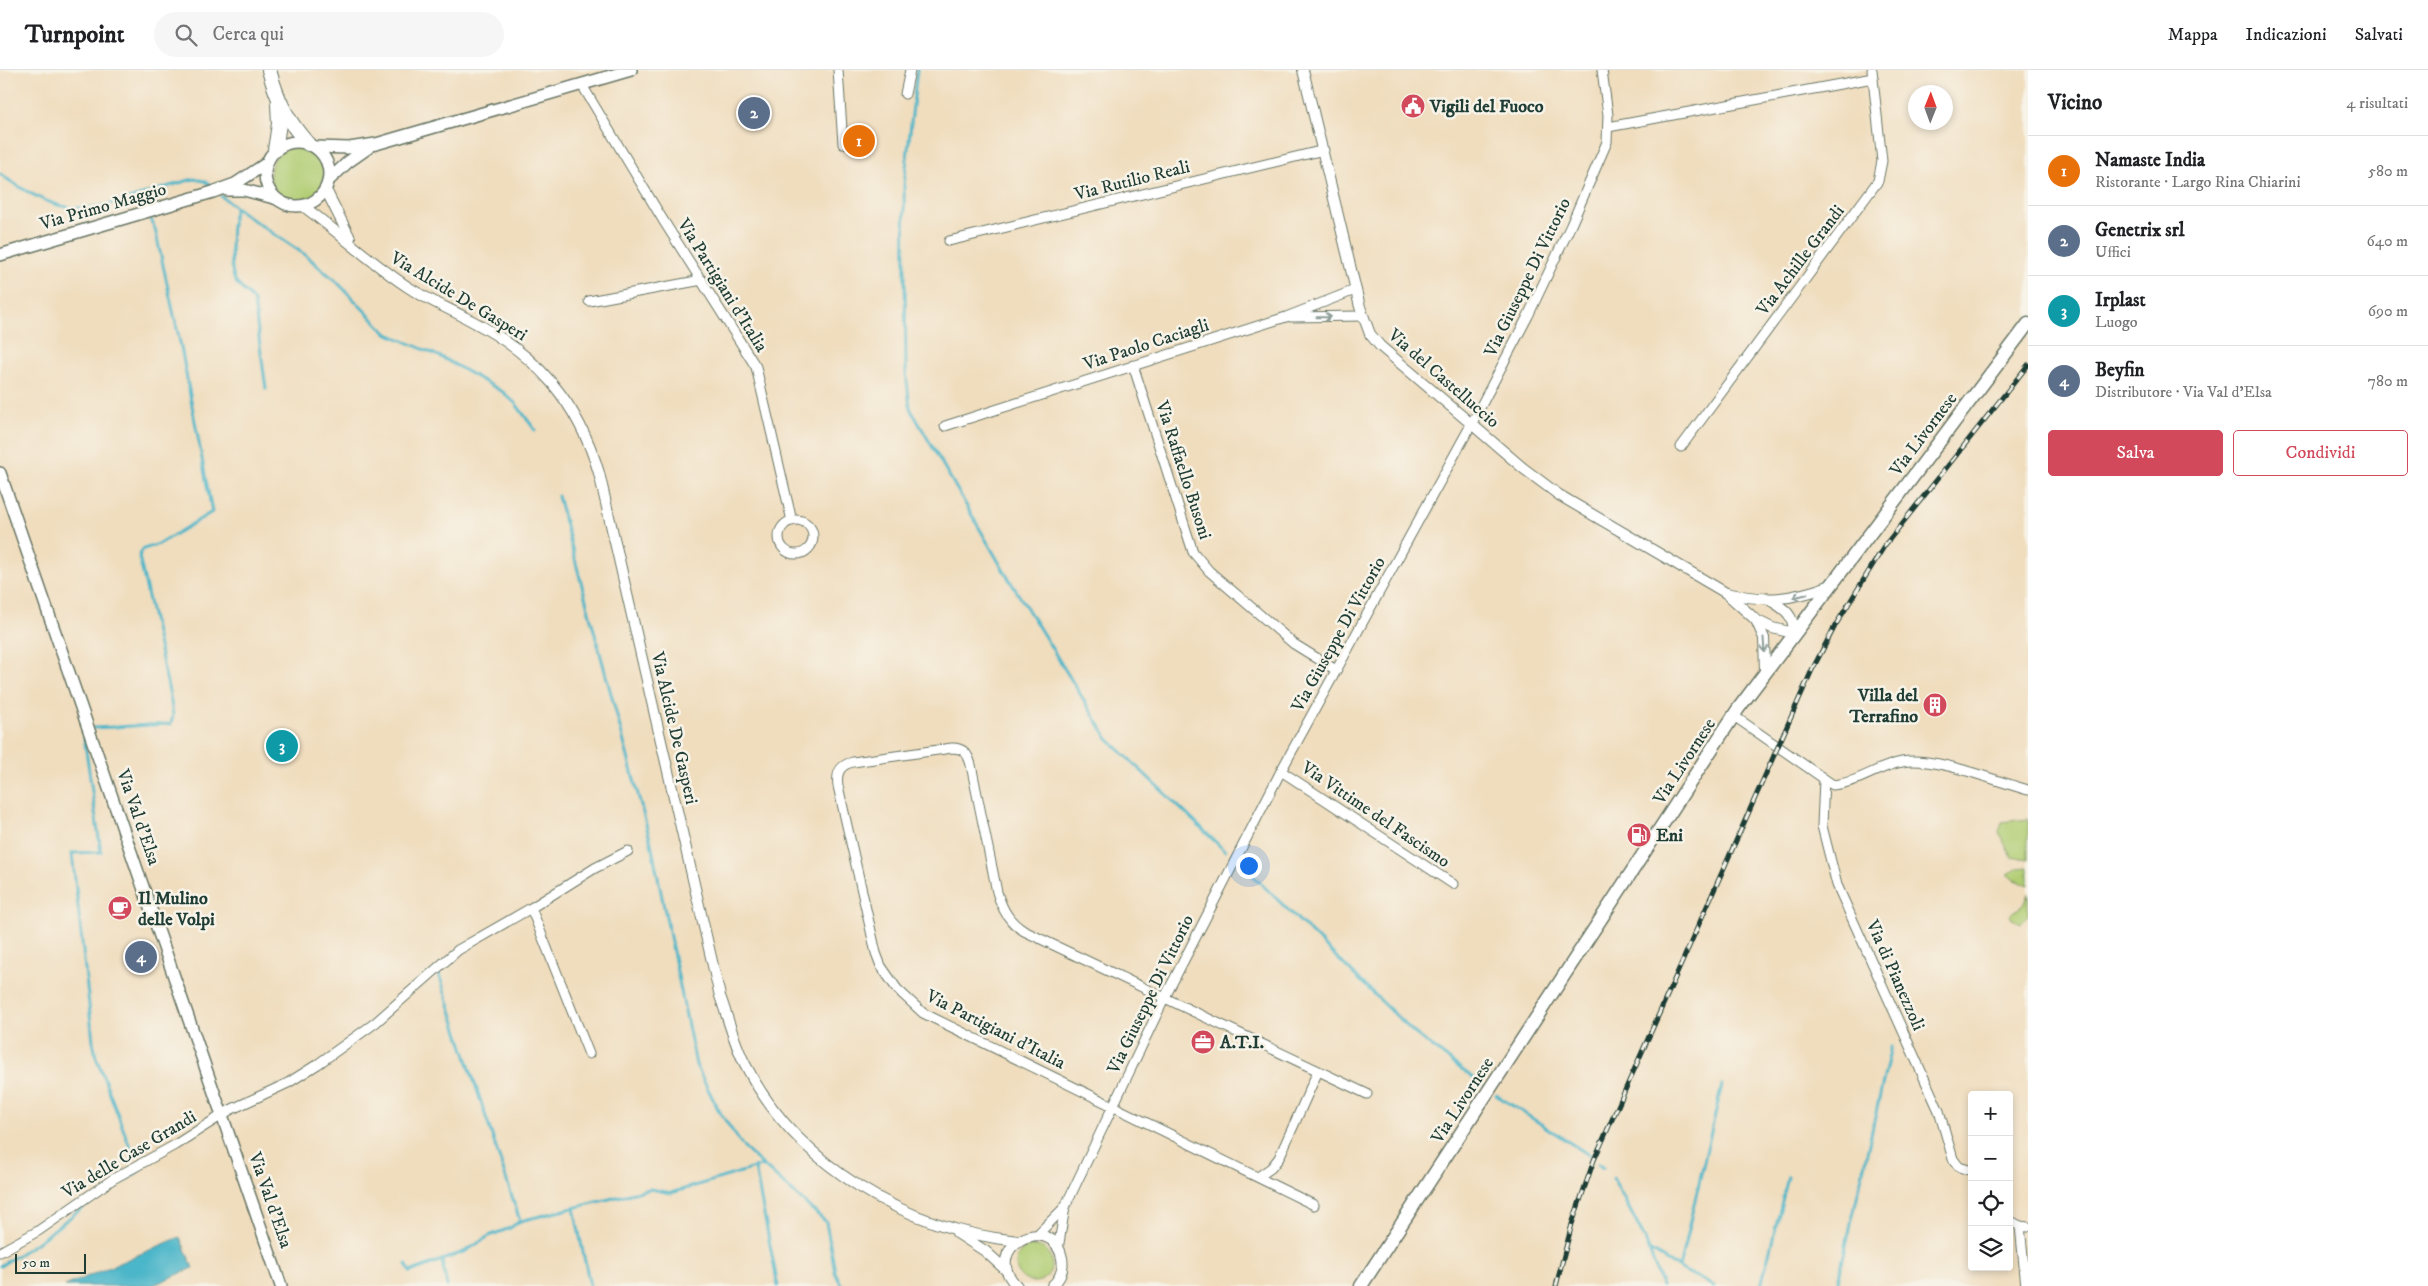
<!DOCTYPE html>
<html lang="it">
<meta charset="utf-8">
<style>
body{margin:0;font-family:"IM FELL DW Pica",serif;background:#f6f6f6;color:#202124}
.controls{position:absolute;right:15px;bottom:15px;display:grid;overflow:hidden;border-radius:5px;box-shadow:0 2px 8px #0003}
.controls button{width:45px;height:45px;display:grid;place-items:center;padding:0;border:0;border-bottom:1px solid #e0e0e0;background:#fff;color:#202124;font:25px sans-serif}
.compass{position:absolute;left:1908px;top:15px;width:45px;height:45px;border-radius:50%;background:#fff;box-shadow:0 2px 8px #0003;rotate:1deg}
.scale{position:absolute;left:15px;bottom:12px;width:71px;box-sizing:border-box;padding-left:5px;border:2px solid #1f3d34;border-top:0;font-size:14px;line-height:18px;white-space:nowrap;color:#1f3d34;-webkit-text-stroke:4px #f7f3e8;paint-order:stroke}
.you{position:absolute;left:1248px;top:795px;width:18px;height:18px;margin:-12px;border:4px solid #fff;border-radius:50%;background:#1a73e8;box-shadow:0 0 0 8px #1a73e833}
.badge{display:grid;place-items:center;width:32px;height:32px;border-radius:50%;background:#d1495b;color:#fff;font-size:16px;font-weight:700}
.pin{position:absolute;translate:-50% -50%;border:2px solid #fff;box-shadow:0 1px 5px #0006}
.list{margin:0;padding:0;list-style:none}
h2{display:flex;justify-content:space-between;align-items:center;height:65px;margin:0;padding:0 20px;font-size:21px}
h2 small{font-size:16px;font-weight:400;color:#757577}
.list li{display:grid;grid-template-columns:32px 1fr auto;gap:15px;align-items:center;box-sizing:border-box;height:70px;padding:0 20px;border-top:1px solid #e0e0e0}
.list b{display:block;font-size:19px;white-space:nowrap}
.list p{margin:0;font-size:16px;white-space:nowrap;color:#757577}
.list em{font-size:16px;font-style:normal;color:#757577}
.actions{display:flex;gap:10px;padding:15px 20px}
.actions a{flex:1;padding:11px 0;border:1px solid #d1495b;border-radius:5px;text-align:center;font-size:18px;color:#d1495b}
.actions .main{background:#d1495b;color:#fff}
.icon{flex:none;width:28px;height:28px;fill:none;stroke:currentColor;stroke-width:2;stroke-linecap:round;stroke-linejoin:round}
.map{position:relative;flex:none;width:2028px;height:1216px;overflow:hidden}
header{display:flex;align-items:center;gap:30px;box-sizing:border-box;height:70px;padding:0 25px;background:#fff;border-bottom:1px solid #e0e0e0}
header strong{font-size:24px}
nav{display:flex;gap:28px;margin-inline-start:auto;font-size:18px}
.search{width:350px;height:45px;background:#f6f6f6;display:flex;align-items:center;gap:12px;box-sizing:border-box;padding:0 18px;border-radius:28px;color:#757577;font-size:19px}
main{display:flex}
aside{flex:1;background:#fff}
.map>svg:first-child{display:block}
</style>
<header>
<strong>Turnpoint</strong>
<div class="search"><svg class="icon" aria-label="search" viewBox="0 0 24 24"><circle cx="10" cy="10" r="6"/><path d="M15 15l6 6"/></svg>Cerca qui</div>
<nav><a>Mappa</a><a>Indicazioni</a><a>Salvati</a></nav>
</header>
<main>
<div class="map">
<svg width="2028" height="1216" viewBox="0 0 2028 1216">
<rect width="100%" height="100%" fill="#f7f3e8"/>
<filter id="ink" filterUnits="userSpaceOnUse"><feTurbulence type="fractalNoise" baseFrequency=".02" numOctaves="2"/><feDisplacementMap in="SourceGraphic" scale="10" xChannelSelector="R" yChannelSelector="G"/><feConvolveMatrix kernelMatrix="1 2 1 2 8 2 1 2 1" color-interpolation-filters="sRGB"/></filter>
<filter id="wash" filterUnits="userSpaceOnUse"><feTurbulence type="fractalNoise" baseFrequency=".0096" numOctaves="4" result="noise"/><feDisplacementMap in="SourceGraphic" scale="20" xChannelSelector="R" yChannelSelector="G"/><feGaussianBlur stdDeviation="1.12" result="paint"/><feColorMatrix in="noise" values="0 0 0 0 0 0 0 0 0 0 0 0 0 0 0 0 0 1.4 0 .05"/><feComposite in="paint" operator="in"/></filter>
<g filter="url(#wash)">
<rect width="100%" height="100%" fill="#f0ddbe"/>
<g fill="#b1cd73" stroke="#688554">
<circle cx="297" cy="104" r="27"/>
<polygon points="2028,749 2028,790 2011,787 1999,762 2002,752"/>
<polygon points="2028,797 2028,815 2014,810 2007,804 2018,798"/>
<polygon points="2028,824 2028,845 2020,853 2012,849 2010,845 2023,835"/>
<circle cx="1034" cy="1194" r="18"/>
</g>
<polygon fill="#4cb6c9" stroke="#367a7e" points="180,1167 193,1198 151,1216 65,1216"/>
<g fill="none" stroke-linecap="round" stroke-linejoin="round">
<g stroke="#4cb6c9" stroke-width="3">
<polyline points="917,0 904,115 906,302 910,338 1004,501 1108,669 1225,781"/>
<path d="M0,104C21,119 51,138 77,138C111,139 160,117 194,109L205,111L212,117"/>
<polyline points="145,123 147,133"/>
<polyline points="221,126 247,146 304,184 337,212 386,263 441,287 503,322 516,334 535,360"/>
<path d="M236,138C230,147 230,198 234,208C238,219 249,222 254,232L266,319"/>
<polyline points="558,426 651,773 696,995 719,1041 744,1078 826,1152 835,1202 842,1216"/>
<polyline points="93,658 171,654 173,645 170,626 139,486 143,479 159,474 212,442 181,277 155,159 151,149"/>
<polyline points="83,660 101,782 72,783 93,971 96,987 133,1085"/>
<polyline points="1243,796 1413,962 1482,1015"/>
<polyline points="439,904 520,1151"/>
<polyline points="1496,1025 1589,1085"/>
<polyline points="1598,1094 1603,1098"/>
<polyline points="755,1098 778,1216"/>
<polyline points="1613,1108 1645,1169 1662,1216"/>
<polyline points="574,1138 590,1216"/>
<polyline points="1649,1180 1679,1198 1714,1216"/>
<polyline points="442,1191 447,1216"/>
<polyline points="406,1194 410,1202 466,1181 489,1166 510,1158 520,1151 650,1119 671,1123 761,1096"/>
<polyline points="0,1196 35,1174 86,1135 139,1101"/>
<polyline points="1679,1198 1722,1015"/>
<polyline points="1761,1216 1788,1107"/>
<polyline points="1837,1216 1891,976"/>
</g>
</g>
</g>
<g filter="url(#ink)">
<g fill="none" stroke-linecap="round" stroke-linejoin="round">
<defs>
<g id="minor">
<polyline points="838,0 843,74"/>
<polyline points="582,15 663,150 756,297 792,451"/>
<polyline points="905,24 910,0"/>
<polyline points="1608,57 1873,8"/>
<polyline points="949,171 1324,80"/>
<polyline points="589,231 702,210"/>
<polyline points="1291,247 1363,246"/>
<polyline points="1133,295 1193,482 1209,501 1294,574 1336,600"/>
<polyline points="945,356 1286,247 1355,220"/>
<polyline points="1681,377 1878,111 1882,91 1872,0"/>
<circle cx="796" cy="467" r="17"/>
<path d="M1734,646L1833,715C1859,713 1878,696 1902,692C1934,686 1995,711 2028,720"/>
<polyline points="1281,701 1453,814"/>
<polyline points="1824,709 1822,756 1837,815 1939,1041 1953,1089 1959,1097 1972,1101"/>
<polyline points="531,838 595,798 628,781"/>
<polyline points="1258,1107 1271,1098 1279,1088 1318,1001"/>
<path d="M1314,1135L923,943L897,919L881,896L876,883L838,716C836,702 840,695 853,692L952,678C964,678 968,684 971,695L997,822C1002,839 1009,852 1024,861L1367,1024"/>
<polyline points="2009,1150 2020,1156 2028,1157"/>
<polyline points="2020,1156 2026,1216"/>
<polyline points="1037,1165 1063,1139"/>
<polyline points="1058,1179 1065,1137 1164,929 1281,701 1472,353 1528,246 1571,155 1607,72 1608,45 1602,0"/>
<polyline points="0,1182 38,1161 113,1109 175,1075 230,1040 288,1013 318,994 375,953 458,880 531,838 589,984"/>
</g>
<g id="tertiary">
<path d="M1303,0L1360,237L1370,264L1380,276L1523,398L1559,425L1726,523L1756,550L1772,558L1794,563C1794,545 1785,539 1770,530"/>
<polyline points="326,120 350,168"/>
<path d="M303,136C340,163 373,195 411,219C430,231 452,240 472,251C537,285 578,332 599,403L720,926C728,948 734,973 745,994C796,1095 907,1160 1018,1171"/>
<path d="M1726,523C1766,532 1791,530 1829,516"/>
<polyline points="1756,550 1764,568 1765,601"/>
<polyline points="957,1163 985,1181 1007,1201"/>
<path d="M1017,1216C978,1178 1052,1140 1062,1188C1064,1199 1060,1209 1052,1216"/>
</g>
<g id="secondary">
<circle cx="297" cy="104" r="32"/>
<polyline points="315,77 349,78 376,74 631,0"/>
<polyline points="329,110 348,92 368,78"/>
<polyline points="227,120 244,120 274,128"/>
<polyline points="0,185 213,122 235,114 267,93"/>
<polyline points="0,403 281,1216"/>
</g>
<polyline id="primary" points="1361,1216 1738,639 2028,254"/>
<g id="trunk">
<path d="M269,0C277,29 287,51 308,74"/>
<polyline points="275,80 279,54 278,34"/>
</g>
</defs>
<use href="#minor" stroke="#687564" stroke-width="11"/>
<use href="#tertiary" stroke="#687564" stroke-width="12"/>
<use href="#secondary" stroke="#687564" stroke-width="14"/>
<use href="#primary" stroke="#687564" stroke-width="15"/>
<use href="#trunk" stroke="#687564" stroke-width="16"/>
<use href="#minor" stroke="#fff" stroke-width="9"/>
<use href="#tertiary" stroke="#fff" stroke-width="10"/>
<use href="#secondary" stroke="#fff" stroke-width="11"/>
<use href="#primary" stroke="#fff" stroke-width="12"/>
<use href="#trunk" stroke="#fff" stroke-width="14"/>
<defs>
<polyline id="rail" points="1556,1216 1572,1154 1594,1090 1812,600 1835,556 1885,475 2028,295"/>
</defs>
<use href="#rail" stroke="#1f3d34" stroke-width="5"/>
<use href="#rail" stroke="#f7f3e8" stroke-width="3" stroke-dasharray="9" stroke-linecap="butt"/>
</g>
<defs><path id="oneway-shaft" d="M-6 0H5M1.5-3L5.5 0L1.5 3" fill="none" stroke-width="1.6" stroke-linecap="round" stroke-linejoin="round" transform="scale(1.25)"/></defs>
<g stroke="#8f9e9a">
<use href="#oneway-shaft" transform="translate(1324 247) rotate(-1)"/>
<use href="#oneway-shaft" transform="translate(1800 526) rotate(167)"/>
<use href="#oneway-shaft" transform="translate(1764 575) rotate(86)"/>
</g>
</g>
<defs>
<symbol id="civic-disc" viewBox="-11 -11 22 22"><circle r="9.5" fill="#d1495b" stroke="#f7f3e8"/><path d="M-.6-6.5H3V-4.5H.6V-3L4-1V1h2V6H-6V1h2V-1L-.6-3ZM-1.2 2.5V6h2.4V2.5Z" fill="#fff"/></symbol>
<symbol id="building-disc" viewBox="-11 -11 22 22"><circle r="9.5" fill="#d1495b" stroke="#f7f3e8"/><path d="M-4-6H4V6H1V3H-1V6H-4ZM-2.5-4.3h1.7v1.8h-1.7ZM.8-4.3h1.7v1.8H.8ZM-2.5-1h1.7V.8h-1.7ZM.8-1h1.7V.8H.8Z" fill="#fff"/></symbol>
<symbol id="fuel-disc" viewBox="-11 -11 22 22"><circle r="9.5" fill="#d1495b" stroke="#f7f3e8"/><path d="M-5.5-6h7V0h2V4h1.3V-2.5L3-4.5l.8-.8L6-3V5H2.5V1h-1V6h-7ZM-4.2-4.7v3.2H.2V-4.7Z" fill="#fff"/></symbol>
<symbol id="cafe-disc" viewBox="-11 -11 22 22"><circle r="9.5" fill="#d1495b" stroke="#f7f3e8"/><path d="M-5.5-4.5H6V0H3Q3 3.5 0 3.5H-2.5Q-5.5 3.5-5.5 0ZM3-3.2v2h1.7v-2ZM-6 4.5H4V6H-6Z" fill="#fff"/></symbol>
<symbol id="office-disc" viewBox="-11 -11 22 22"><circle r="9.5" fill="#d1495b" stroke="#f7f3e8"/><path d="M-6-3h4V-5.5h4V-3h4V5H-6ZM-1-4.5V-3h2v-1.5ZM-6 0V1H6V0Z" fill="#fff"/></symbol>
</defs>
<g fill-rule="evenodd">
<use href="#civic-disc" x="1399" y="22" width="28" height="28"/>
<use href="#building-disc" x="1921" y="621" width="28" height="28"/>
<use href="#fuel-disc" x="1625" y="751" width="28" height="28"/>
<use href="#cafe-disc" x="106" y="824" width="28" height="28"/>
<use href="#office-disc" x="1189" y="958" width="28" height="28"/>
</g>
<g text-anchor="middle" stroke-width="5" stroke-linejoin="round" paint-order="stroke">
<g font-size="18" font-weight="bold" fill="#1f3d34" stroke="#f7f3e8" text-anchor="start">
<text x="1430" y="42">Vigili del Fuoco</text>
<text x="1918" y="631" text-anchor="end">Villa del<tspan x="1918" dy="21">Terrafino</tspan></text>
<text x="1656" y="771">Eni</text>
<text x="138" y="834">Il Mulino<tspan x="138" dy="21">delle Volpi</tspan></text>
<text x="1220" y="978">A.T.I.</text>
</g>
<g font-size="18" fill="#1f3d34" stroke="#f7f3e8">
<text transform="translate(1132 110) rotate(-14)" y="6">Via Rutilio Reali</text>
<text transform="translate(103 136) rotate(-16)" y="6">Via Primo Maggio</text>
<text transform="translate(1800 190) rotate(-53)" y="6">Via Achille Grandi</text>
<text transform="translate(1527 207) rotate(-64)" y="6">Via Giuseppe Di Vittorio</text>
<text transform="translate(723 215) rotate(58)" y="6">Via Partigiani d'Italia</text>
<text transform="translate(459 226) rotate(31)" y="6">Via Alcide De Gasperi</text>
<text transform="translate(1146 274) rotate(-18)" y="6">Via Paolo Caciagli</text>
<text transform="translate(1444 308) rotate(41)" y="6">Via del Castelluccio</text>
<text transform="translate(1923 364) rotate(-53)" y="6">Via Livornese</text>
<text transform="translate(1184 400) rotate(72)" y="6">Via Raffaello Busoni</text>
<text transform="translate(1338 564) rotate(-61)" y="6">Via Giuseppe Di Vittorio</text>
<text transform="translate(675 658) rotate(77)" y="6">Via Alcide De Gasperi</text>
<text transform="translate(1684 691) rotate(-57)" y="6">Via Livornese</text>
<text transform="translate(1376 744) rotate(34)" y="6">Via Vittime del Fascismo</text>
<text transform="translate(139 747) rotate(71)" y="6">Via Val d'Elsa</text>
<text transform="translate(1896 905) rotate(66)" y="6">Via di Pianezzoli</text>
<text transform="translate(1150 924) rotate(-64)" y="6">Via Giuseppe Di Vittorio</text>
<text transform="translate(996 959) rotate(27)" y="6">Via Partigiani d'Italia</text>
<text transform="translate(1462 1030) rotate(-57)" y="6">Via Livornese</text>
<text transform="translate(129 1084) rotate(-31)" y="6">Via delle Case Grandi</text>
<text transform="translate(271 1130) rotate(71)" y="6">Via Val d'Elsa</text>
</g>
</g>
</svg>
<div class="controls">
<button>+</button>
<button>−</button>
<button><svg class="icon" aria-label="locate" viewBox="0 0 24 24"><circle cx="12" cy="12" r="6"/><path d="M12 2v4M12 18v4M2 12h4M18 12h4"/></svg></button>
<button><svg class="icon" aria-label="layers" viewBox="0 0 24 24"><path d="M12 4l9 5-9 5-9-5zM3 14l9 5 9-5"/></svg></button>
</div>
<svg class="compass" viewBox="-18 -18 36 36"><path d="M0-13l5 13h-10z" fill="#e53935"/><path d="M0 13l5-13h-10z" fill="#757577"/></svg>
<div class="scale">50 m</div>
<div class="you"></div>
<div class="pin badge" style="left:859px;top:71px;background:#e8710a">1</div>
<div class="pin badge" style="left:754px;top:43px;background:#5c6f8a">2</div>
<div class="pin badge" style="left:282px;top:676px;background:#0f9aa8">3</div>
<div class="pin badge" style="left:141px;top:887px;background:#5c6f8a">4</div>
</div>
<aside>
<h2>Vicino<small>4 risultati</small></h2>
<ul class="list">
<li><span class="badge" style="background:#e8710a">1</span><div><b>Namaste India</b><p>Ristorante · Largo Rina Chiarini</p></div><em>580 m</em></li>
<li><span class="badge" style="background:#5c6f8a">2</span><div><b>Genetrix srl</b><p>Uffici</p></div><em>640 m</em></li>
<li><span class="badge" style="background:#0f9aa8">3</span><div><b>Irplast</b><p>Luogo</p></div><em>690 m</em></li>
<li><span class="badge" style="background:#5c6f8a">4</span><div><b>Beyfin</b><p>Distributore · Via Val d'Elsa</p></div><em>780 m</em></li>
</ul>
<div class="actions"><a class="main">Salva</a><a>Condividi</a></div>
</aside>
</main>
